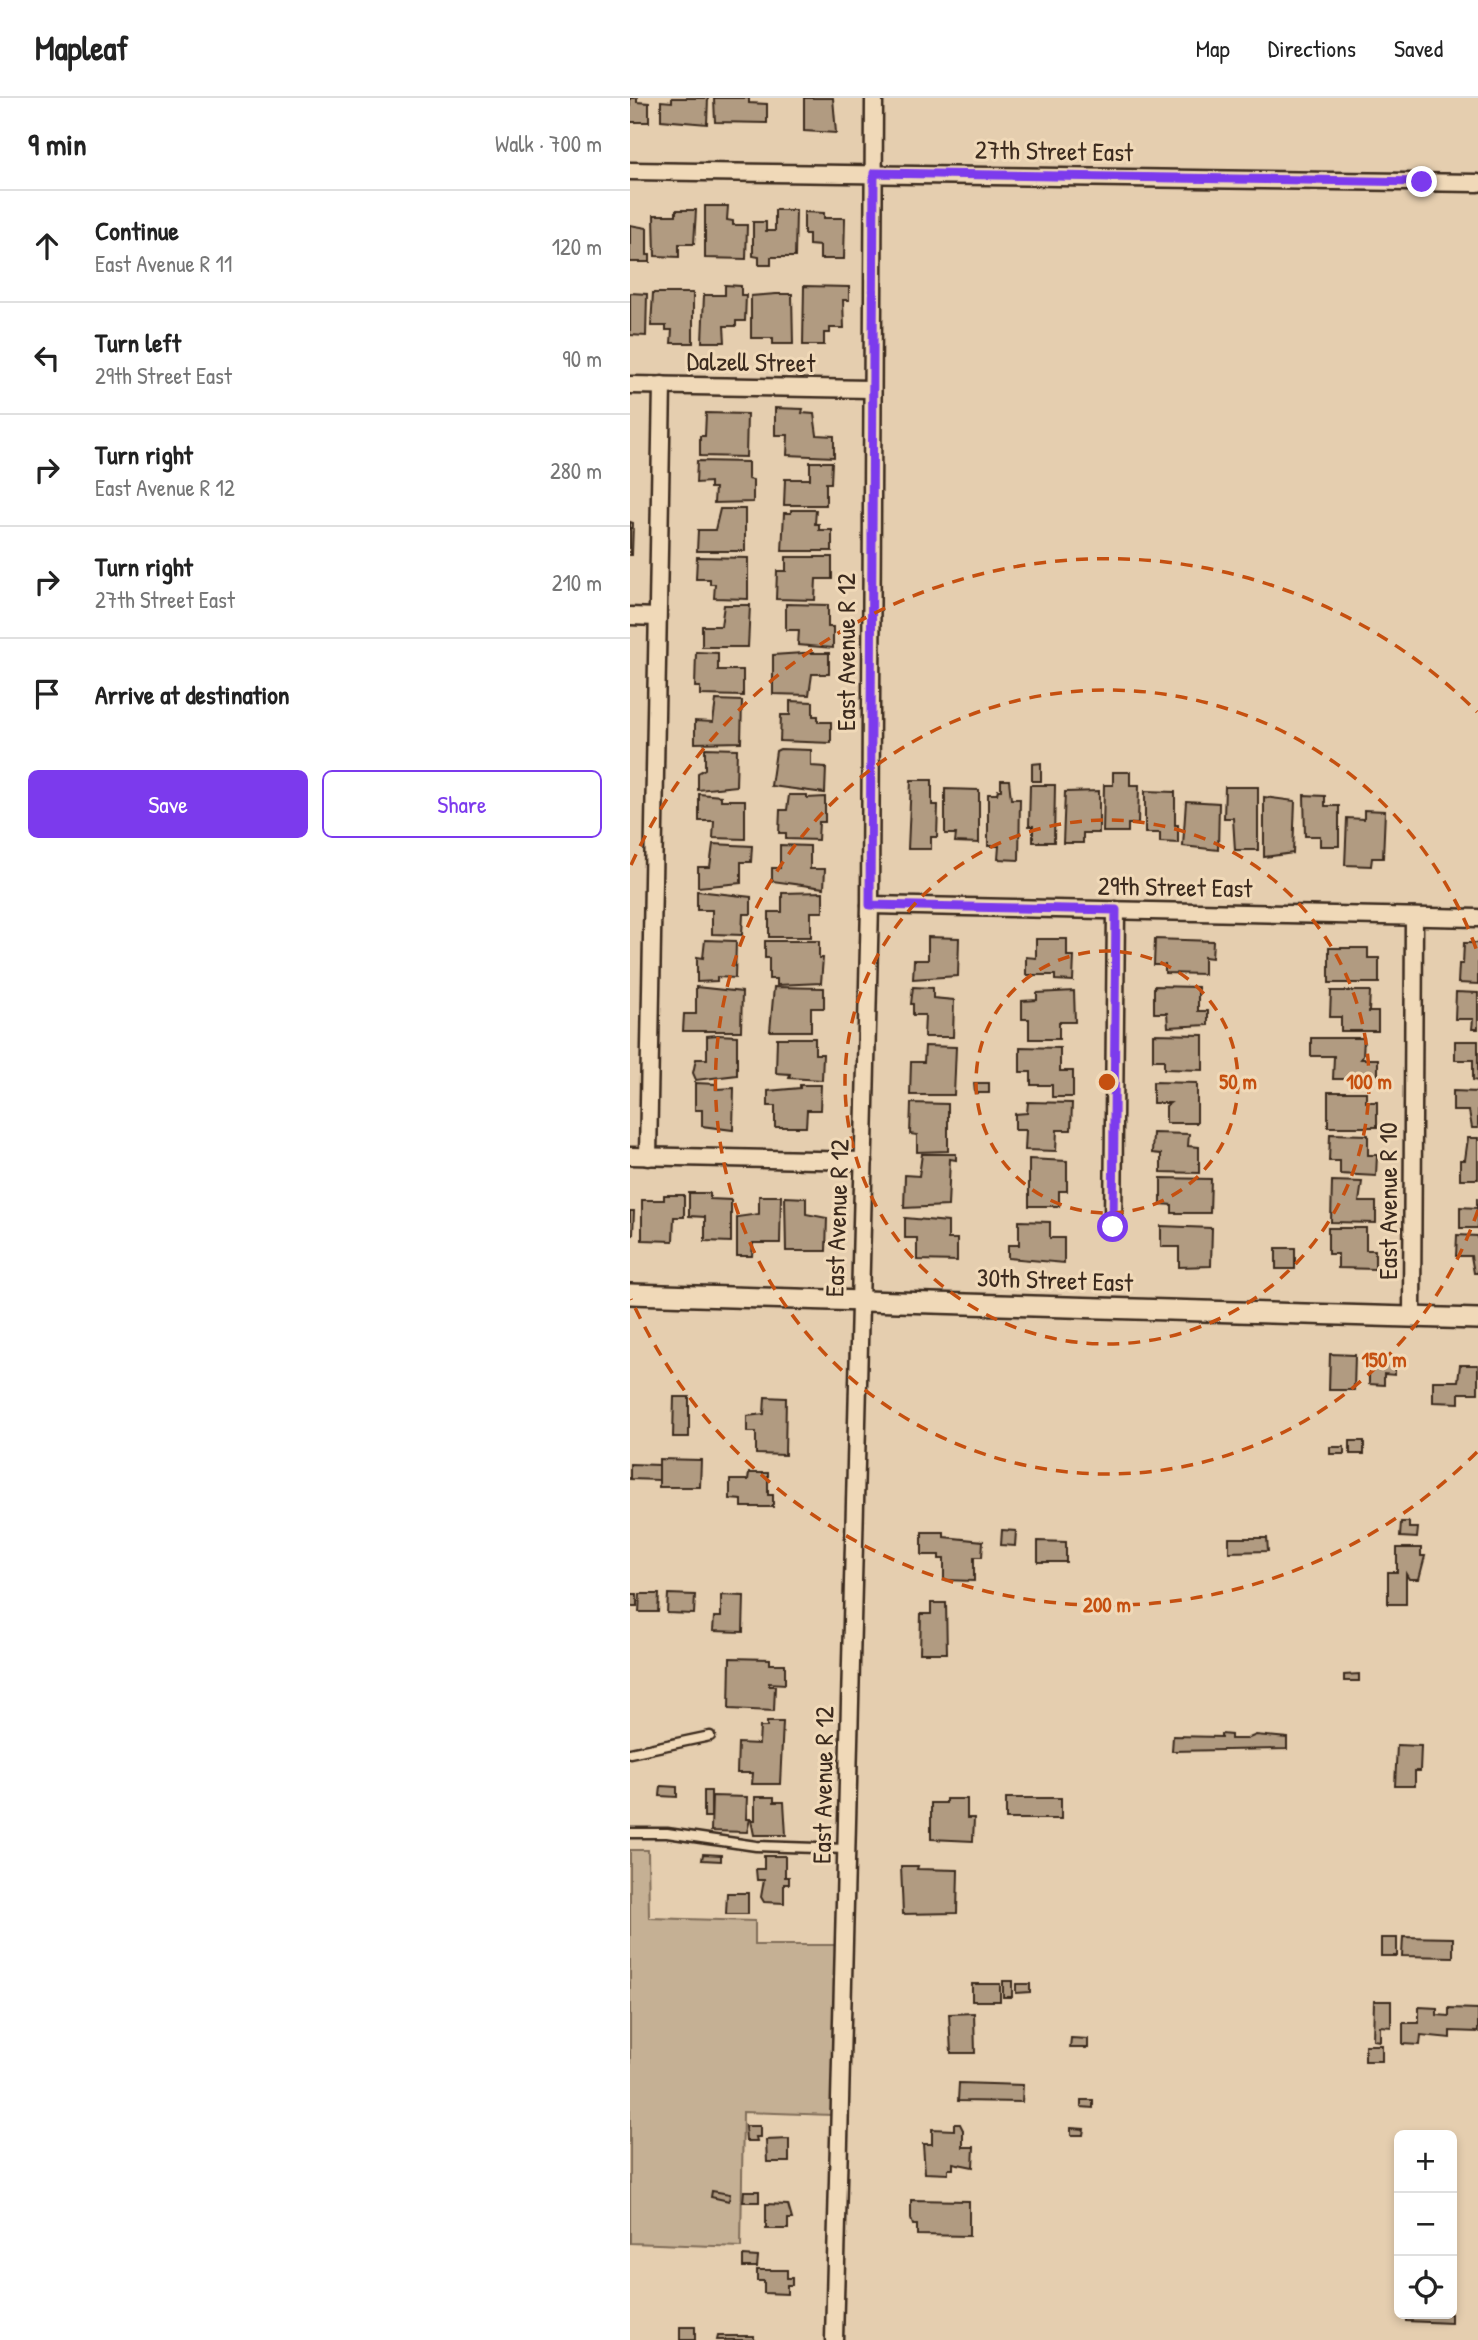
<!DOCTYPE html>
<meta charset="utf-8">
<style>
body{margin:0;font-family:"Patrick Hand",sans-serif;background:#f2f2f2;color:#222}
.controls{position:absolute;right:21px;bottom:21px;display:grid;overflow:hidden;border-radius:10px;box-shadow:0 4px 10px #0003}
.controls button{width:63px;height:63px;display:grid;place-items:center;padding:0;border:0;border-bottom:2px solid #e0e0e0;background:#fff;color:#222;font:35px sans-serif}
.stop{position:absolute;width:21px;height:21px;margin:-16px;border:5px solid #7c3aed;border-radius:50%;background:#fff}
.stop.end{background:#7c3aed;border-color:#fff;box-shadow:0 2px 7px #0008}
.list{margin:0;padding:0;list-style:none}
h2{display:flex;justify-content:space-between;align-items:center;height:91px;margin:0;padding:0 28px;font-size:30px}
h2 small{font-size:23px;font-weight:400;color:#767676}
.list li{display:grid;grid-template-columns:46px 1fr auto;gap:21px;align-items:center;box-sizing:border-box;height:112px;padding:0 28px;border-top:2px solid #e0e0e0}
.list b{display:block;font-size:26px;white-space:nowrap}
.list p{margin:0;font-size:23px;white-space:nowrap;color:#767676}
.list em{font-size:23px;font-style:normal;color:#767676}
.actions{display:flex;gap:14px;padding:21px 28px}
.actions a{flex:1;padding:16px 0;border:2px solid #7c3aed;border-radius:10px;text-align:center;font-size:24px;color:#7c3aed}
.actions .main{background:#7c3aed;color:#fff}
.icon{flex:none;width:38px;height:38px;fill:none;stroke:currentColor;stroke-width:2;stroke-linecap:round;stroke-linejoin:round}
.map{position:relative;flex:none;width:848px;height:2242px;overflow:hidden}
header{display:flex;align-items:center;gap:42px;box-sizing:border-box;height:98px;padding:0 35px;background:#fff;border-bottom:2px solid #e0e0e0}
header strong{font-size:33px}
nav{display:flex;gap:38px;margin-inline-start:auto;font-size:24px}
main{display:flex}
aside{flex:1;background:#fff}
.map>svg:first-child{display:block}
</style>
<header>
<strong>Mapleaf</strong>
<nav><a>Map</a><a>Directions</a><a>Saved</a></nav>
</header>
<main>
<aside>
<h2>9 min<small>Walk · 700 m</small></h2>
<ul class="list">
<li><svg class="icon" aria-label="ahead" viewBox="0 0 24 24"><path d="M12 20V5M6 11l6-6 6 6"/></svg><div><b>Continue</b><p>East Avenue R 11</p></div><em>120 m</em></li>
<li><svg class="icon" aria-label="left" viewBox="0 0 24 24"><path d="M17 20v-9H6M10 6l-5 5 5 5"/></svg><div><b>Turn left</b><p>29th Street East</p></div><em>90 m</em></li>
<li><svg class="icon" aria-label="right" viewBox="0 0 24 24"><path d="M7 20v-9h11M14 6l5 5-5 5"/></svg><div><b>Turn right</b><p>East Avenue R 12</p></div><em>280 m</em></li>
<li><svg class="icon" aria-label="right" viewBox="0 0 24 24"><path d="M7 20v-9h11M14 6l5 5-5 5"/></svg><div><b>Turn right</b><p>27th Street East</p></div><em>210 m</em></li>
<li><svg class="icon" aria-label="arrive" viewBox="0 0 24 24"><path d="M6 21V4h12l-3 4 3 4H6"/></svg><div><b>Arrive at destination</b></div></li>
</ul>
<div class="actions"><a class="main">Save</a><a>Share</a></div>
</aside>
<div class="map">
<svg width="848" height="2242" viewBox="0 0 848 2242">
<rect width="100%" height="100%" fill="#e5ceaf"/>
<filter id="ink" filterUnits="userSpaceOnUse"><feTurbulence type="fractalNoise" baseFrequency=".0143" numOctaves="2"/><feDisplacementMap in="SourceGraphic" scale="14" xChannelSelector="R" yChannelSelector="G"/><feConvolveMatrix kernelMatrix="1 2 1 2 8 2 1 2 1" color-interpolation-filters="sRGB"/></filter>
<g filter="url(#ink)">
<polygon fill="#c5b094" stroke="#806d59" stroke-width="2" points="0,1752 18,1752 19,1820 125,1823 125,1847 206,1847 202,2017 113,2014 111,2149 0,2145"/>
<g fill="#b19b81" stroke="#3b2a1e" stroke-width="2">
<polygon points="0,0 7,0 7,4 19,5 19,24 0,24"/>
<polygon points="42,0 78,0 77,26 31,22 31,3 42,4"/>
<polygon points="84,0 119,0 119,5 137,6 137,25 85,24"/>
<polygon points="174,0 203,0 206,35 174,33"/>
<polygon points="75,108 98,108 97,122 103,123 103,127 117,127 116,161 75,160"/>
<polygon points="46,112 66,112 64,146 49,146 49,159 25,158 24,117 46,117"/>
<polygon points="145,112 166,112 165,159 141,159 141,167 129,167 129,159 123,158 123,124 136,124 136,133 145,133"/>
<polygon points="174,114 194,115 194,120 215,120 214,161 190,161 190,148 179,147 179,136 174,136"/>
<polygon points="0,127 17,130 17,157 20,157 20,164 0,164"/>
<polygon points="95,187 111,188 111,197 116,197 115,223 106,223 106,228 94,228 95,244 72,244 74,197 95,197"/>
<polygon points="174,188 219,189 219,202 213,202 214,230 200,230 200,235 194,235 194,247 173,247"/>
<polygon points="0,195 17,196 16,238 0,237"/>
<polygon points="23,195 63,195 63,245 41,245 42,232 36,232 36,228 21,228"/>
<polygon points="146,196 162,196 163,246 143,246 143,240 121,240 121,198"/>
<polygon points="145,310 173,311 172,315 184,316 187,337 204,338 204,359 157,357 158,337 145,337"/>
<polygon points="76,315 117,316 116,359 70,358 70,338 75,338"/>
<polygon points="67,363 118,364 118,381 123,382 123,404 84,405 85,390 80,390 80,384 66,385"/>
<polygon points="180,364 202,364 201,385 196,385 196,407 154,407 155,381 180,381"/>
<polygon points="90,411 115,411 115,453 67,453 68,432 85,432"/>
<polygon points="161,412 186,412 185,426 189,426 189,432 202,432 202,453 152,453 154,415 161,415"/>
<polygon points="0,424 3,425 2,457 0,457"/>
<polygon points="67,459 118,460 118,501 84,500 85,486 80,486 80,481 66,481"/>
<polygon points="156,459 202,459 202,481 186,481 185,502 146,501 147,473 156,473"/>
<polygon points="156,506 198,507 198,529 203,529 203,550 168,547 169,532 156,532"/>
<polygon points="94,507 120,507 118,549 72,549 72,528 91,528"/>
<polygon points="66,554 88,555 88,572 113,572 113,598 70,597 70,589 65,589"/>
<polygon points="173,555 199,555 199,576 182,576 179,597 143,596 143,557"/>
<polygon points="86,602 112,603 111,644 65,645 65,623 83,624"/>
<polygon points="160,603 183,604 183,618 188,618 188,624 201,624 201,645 150,643 151,617 160,617"/>
<polygon points="75,650 107,651 106,688 68,692 68,675 75,671"/>
<polygon points="150,651 181,652 181,668 196,669 195,695 141,688 146,653"/>
<polygon points="411,665 411,683 402,683 402,666"/>
<polygon points="483,674 500,674 500,687 509,687 508,726 498,726 498,734 473,734 474,687 483,687"/>
<polygon points="281,682 302,682 302,707 308,707 307,739 301,739 301,751 278,751"/>
<polygon points="371,682 379,682 381,701 390,701 389,762 368,761 369,748 358,748 358,696 367,696 368,692 371,692"/>
<polygon points="400,687 425,687 424,744 403,744 403,728 399,728"/>
<polygon points="595,689 628,689 628,752 605,752 603,720 594,720"/>
<polygon points="315,691 349,692 349,745 325,744 326,736 315,736"/>
<polygon points="469,693 469,735 453,735 453,745 433,745 435,694"/>
<polygon points="515,693 545,694 545,727 548,727 548,745 530,744 530,735 515,735"/>
<polygon points="69,696 91,698 91,702 115,702 115,741 83,740 84,723 69,723"/>
<polygon points="159,697 177,697 177,700 195,699 195,724 189,724 188,742 156,741 156,735 149,735 150,712 157,712"/>
<polygon points="674,697 695,698 695,708 709,708 709,748 690,748 690,738 675,738"/>
<polygon points="634,699 665,703 663,755 634,759"/>
<polygon points="556,703 589,705 588,752 553,748"/>
<polygon points="734,712 755,713 753,760 742,760 741,768 715,767 717,720 734,721"/>
<polygon points="83,746 122,748 121,764 111,764 111,785 68,789 68,769 80,769"/>
<polygon points="150,747 180,748 180,771 195,771 194,790 142,783 142,770 150,770"/>
<polygon points="67,793 121,799 121,816 113,816 112,837 82,836 82,812 67,812"/>
<polygon points="193,794 193,814 181,814 181,839 139,839 139,814 152,814 152,795"/>
<polygon points="298,839 329,840 328,878 283,881 284,862 298,862"/>
<polygon points="406,841 437,841 437,858 444,858 443,883 425,882 425,877 396,877 396,859 406,860"/>
<polygon points="525,841 583,843 582,860 574,859 574,876 535,875 535,867 524,867"/>
<polygon points="75,842 106,843 105,880 87,879 87,883 67,884 67,859 73,860"/>
<polygon points="135,843 189,843 189,860 193,860 191,885 147,887 147,881 139,881 139,860 135,860"/>
<polygon points="834,845 848,845 848,886 828,885 829,866 833,866"/>
<polygon points="699,850 738,850 738,860 749,860 749,885 699,885"/>
<polygon points="524,888 568,889 568,913 578,913 578,927 538,929 537,915 524,915"/>
<polygon points="66,889 112,894 111,933 53,933 54,916 66,916"/>
<polygon points="144,889 194,890 194,910 181,910 181,933 140,933"/>
<polygon points="283,889 303,890 303,900 324,902 323,939 294,939 295,917 283,917 283,906 281,906"/>
<polygon points="444,893 445,924 429,924 429,941 399,941 399,921 392,921 392,903 407,902 407,895"/>
<polygon points="701,893 740,893 739,914 748,914 748,933 711,933 711,919 700,919"/>
<polygon points="826,894 848,895 848,931 842,931 843,921 825,921"/>
<polygon points="523,936 573,937 573,972 534,971 534,962 523,962"/>
<polygon points="87,937 107,938 107,977 66,982 63,975 66,961 77,961 77,938"/>
<polygon points="147,940 185,940 185,956 193,956 192,982 159,980 160,976 146,975"/>
<polygon points="681,940 734,940 733,958 731,961 748,961 748,981 703,981 704,958 681,958"/>
<polygon points="825,943 848,943 848,983 843,982 843,962 825,962"/>
<polygon points="295,948 326,949 324,997 280,997 281,964 294,964"/>
<polygon points="390,949 430,950 430,973 443,973 443,999 422,999 422,987 401,987 401,974 390,974"/>
<polygon points="523,984 567,985 567,1025 536,1025 536,1008 540,1005 523,1005"/>
<polygon points="65,985 86,986 86,991 104,990 103,1032 72,1028 72,1012 65,1012"/>
<polygon points="344,985 359,985 359,995 345,995"/>
<polygon points="170,987 191,987 190,1012 177,1012 176,1029 145,1029 145,1008 138,1008 138,993 170,990"/>
<polygon points="823,993 848,994 848,1030 842,1030 839,1013 823,1013"/>
<polygon points="698,994 736,994 736,1004 747,1004 747,1029 698,1029"/>
<polygon points="398,1004 442,1005 441,1032 427,1032 426,1053 395,1052 396,1032 385,1032 385,1016 397,1015"/>
<polygon points="281,1005 318,1006 318,1053 287,1054 287,1037 280,1036"/>
<polygon points="523,1035 559,1036 558,1048 569,1049 569,1075 531,1074 531,1056 522,1055"/>
<polygon points="700,1036 738,1037 738,1057 747,1057 746,1078 710,1076 710,1063 699,1063"/>
<polygon points="838,1040 848,1040 848,1081 830,1081 830,1062 835,1062"/>
<polygon points="292,1056 326,1056 326,1062 320,1061 318,1108 274,1110 275,1077 289,1078"/>
<polygon points="399,1061 437,1063 437,1093 429,1093 429,1108 399,1108"/>
<polygon points="531,1080 581,1081 580,1115 542,1115 542,1107 531,1106"/>
<polygon points="702,1083 732,1084 729,1104 746,1104 746,1125 701,1124"/>
<polygon points="59,1095 80,1095 80,1101 101,1102 101,1144 75,1143 75,1119 59,1118"/>
<polygon points="34,1097 54,1097 54,1119 44,1119 43,1143 12,1142 12,1102 34,1102"/>
<polygon points="129,1098 151,1098 150,1145 123,1145 122,1158 107,1158 107,1119 129,1116"/>
<polygon points="155,1099 176,1100 176,1116 197,1120 196,1153 156,1153"/>
<polygon points="847,1100 848,1130 830,1130 830,1109 847,1110"/>
<polygon points="0,1113 4,1113 3,1137 0,1137"/>
<polygon points="275,1120 318,1124 318,1141 327,1141 327,1163 287,1162 287,1140 275,1140"/>
<polygon points="389,1123 420,1124 420,1140 434,1140 434,1165 378,1160 378,1147 389,1147"/>
<polygon points="531,1128 582,1130 581,1168 549,1169 549,1149 531,1149"/>
<polygon points="698,1130 736,1130 736,1152 745,1152 745,1171 708,1170 708,1156 698,1156"/>
<polygon points="827,1137 848,1138 848,1175 844,1175 841,1158 826,1158"/>
<rect x="646" y="1150" width="19" height="21"/>
<polygon points="700,1256 725,1257 724,1292 699,1292"/>
<polygon points="739,1263 765,1263 765,1277 754,1276 754,1287 739,1286"/>
<polygon points="830,1267 848,1267 848,1295 829,1295 829,1305 803,1304 803,1283 828,1283"/>
<polygon points="44,1299 59,1299 59,1339 43,1339"/>
<polygon points="135,1299 156,1300 155,1357 126,1356 126,1334 117,1334 117,1318 134,1316"/>
<rect x="720" y="1343" width="14" height="13"/>
<rect x="700" y="1349" width="14" height="7"/>
<polygon points="29,1361 71,1362 70,1389 29,1389"/>
<polygon points="0,1366 29,1367 29,1382 0,1381"/>
<polygon points="119,1375 138,1375 138,1397 143,1397 143,1409 112,1409 112,1402 100,1401 100,1382 118,1382"/>
<polygon points="771,1424 779,1424 779,1430 788,1430 787,1440 770,1439"/>
<polygon points="372,1432 386,1433 385,1448 371,1447"/>
<polygon points="292,1434 314,1434 314,1439 353,1443 352,1459 344,1459 344,1483 314,1482 314,1461 309,1461 309,1457 292,1457"/>
<polygon points="599,1440 637,1440 638,1453 599,1454"/>
<polygon points="408,1443 436,1444 436,1464 408,1464"/>
<polygon points="767,1450 791,1450 791,1458 795,1458 789,1481 779,1481 776,1476 776,1506 758,1506 758,1474 767,1474"/>
<rect x="0" y="1496" width="7" height="12"/>
<polygon points="10,1496 29,1496 28,1514 9,1514"/>
<polygon points="38,1496 65,1497 64,1516 37,1515"/>
<polygon points="91,1497 114,1498 113,1534 83,1533 84,1519 91,1519"/>
<polygon points="301,1505 316,1505 317,1555 290,1555 291,1516 301,1516"/>
<polygon points="100,1560 140,1561 140,1566 155,1566 155,1586 139,1585 139,1588 145,1588 144,1613 99,1611"/>
<polygon points="729,1576 729,1583 714,1583 714,1577"/>
<polygon points="137,1624 153,1624 150,1686 122,1686 123,1675 107,1675 108,1645 129,1646 130,1629 137,1629"/>
<polygon points="591,1636 601,1637 601,1641 617,1641 626,1637 657,1640 657,1651 542,1653 543,1638 591,1639"/>
<polygon points="767,1647 791,1648 790,1673 785,1673 785,1688 765,1688"/>
<polygon points="31,1688 47,1689 47,1699 30,1698"/>
<rect x="74" y="1693" width="7" height="26"/>
<polygon points="82,1698 117,1699 116,1721 120,1721 117,1734 81,1733"/>
<polygon points="125,1699 144,1699 144,1704 154,1704 156,1737 124,1737 121,1722 125,1722"/>
<rect x="376" y="1700" width="55" height="21"/>
<polygon points="316,1701 337,1701 337,1720 344,1720 343,1743 301,1741 301,1705 316,1705"/>
<polygon points="73,1756 91,1757 91,1763 72,1762"/>
<polygon points="134,1758 155,1758 155,1779 159,1779 159,1786 154,1786 154,1805 134,1804 131,1799 134,1782 127,1782 126,1771 134,1771"/>
<polygon points="271,1768 288,1768 287,1771 328,1772 327,1815 273,1816"/>
<polygon points="97,1795 118,1795 118,1816 96,1816"/>
<polygon points="773,1839 823,1840 823,1859 772,1858"/>
<rect x="751" y="1840" width="16" height="18"/>
<rect x="373" y="1883" width="9" height="16"/>
<rect x="342" y="1886" width="28" height="17"/>
<polygon points="386,1886 400,1886 400,1894 386,1895"/>
<polygon points="744,1903 761,1903 761,1929 750,1928 750,1943 743,1942"/>
<polygon points="789,1909 807,1910 807,1917 819,1918 819,1910 848,1911 848,1934 820,1933 820,1940 791,1937 790,1947 773,1946 773,1925 789,1925"/>
<polygon points="344,1915 345,1955 321,1955 319,1916"/>
<polygon points="441,1940 458,1941 458,1950 440,1950"/>
<rect x="735" y="1947" width="17" height="16"/>
<polygon points="329,1985 393,1987 392,2004 328,2003"/>
<polygon points="451,2002 463,2002 463,2010 451,2009"/>
<polygon points="324,2026 330,2026 333,2032 333,2049 344,2049 343,2069 323,2065 323,2071 318,2071 318,2076 295,2075 293,2046 302,2046 302,2031 324,2032"/>
<polygon points="115,2028 130,2028 130,2039 126,2039 127,2043 116,2043"/>
<polygon points="441,2030 454,2031 453,2037 441,2037"/>
<polygon points="159,2041 159,2064 137,2064 136,2042"/>
<polygon points="82,2093 100,2096 99,2103 81,2099"/>
<polygon points="114,2093 129,2093 129,2104 113,2104"/>
<polygon points="281,2102 339,2103 339,2138 287,2137 287,2127 283,2127 281,2121"/>
<polygon points="136,2106 158,2107 162,2121 158,2121 158,2131 136,2131"/>
<polygon points="113,2158 128,2159 127,2169 113,2169"/>
<polygon points="127,2172 157,2172 157,2180 162,2180 162,2187 157,2187 157,2196 134,2195 134,2183 127,2183"/>
<polygon points="776,2216 821,2216 821,2225 776,2223"/>
<rect x="50" y="2229" width="15" height="13"/>
<polygon points="88,2238 124,2238 124,2242 87,2242"/>
</g>
<g fill="none" stroke-linecap="round" stroke-linejoin="round">
<defs>
<g id="service">
<polyline points="0,1655 80,1638"/>
<polyline points="0,1735 37,1735 126,1748 216,1751"/>
</g>
<g id="minor">
<polyline points="0,73 848,85"/>
<polyline points="0,287 241,291"/>
<polyline points="0,518 27,519"/>
<polyline points="240,807 848,820"/>
<polyline points="0,1058 234,1063"/>
<polyline points="18,1059 32,287"/>
<polyline points="483,1129 486,812"/>
<polyline points="782,1219 784,819"/>
<polyline points="204,2242 240,807 244,0"/>
</g>
<polyline id="tertiary" points="0,1196 848,1221"/>
</defs>
<use href="#service" stroke="#3b2a1e" stroke-width="13"/>
<use href="#minor" stroke="#3b2a1e" stroke-width="21"/>
<use href="#tertiary" stroke="#3b2a1e" stroke-width="24"/>
<use href="#service" stroke="#f0d9b8" stroke-width="8"/>
<use href="#minor" stroke="#f0d9b8" stroke-width="16"/>
<use href="#tertiary" stroke="#f0d9b8" stroke-width="19"/>
</g>
</g>
<g fill="none" stroke-linecap="round" stroke-linejoin="round" filter="url(#ink)">
<polyline stroke="#7c3aed" stroke-width="9" points="483,1129 486,812 240,807 244,75 792,84"/>
</g>
<g fill="none" stroke="#c55010" stroke-width="3.5" stroke-dasharray="12 9">
<circle cx="477" cy="984" r="131"/>
<circle cx="477" cy="984" r="262"/>
<path d="M848 1112A392 392 0 1 1 848 856"/>
<path d="M847 1354A523 523 0 0 1 1 1201M1 767A523 523 0 0 1 847 614"/>
</g>
<g text-anchor="middle" stroke-width="6" stroke-linejoin="round" paint-order="stroke">
<g font-size="26" fill="#3b2a1e" stroke="#f0d9b8">
<text transform="translate(424 53) rotate(1)" y="9">27th Street East</text>
<text transform="translate(121 264) rotate(1)" y="9">Dalzell Street</text>
<text transform="translate(216 554) rotate(-90)" y="9">East Avenue R 12</text>
<text transform="translate(545 789) rotate(1)" y="9">29th Street East</text>
<text transform="translate(758 1103) rotate(-90)" y="9">East Avenue R 10</text>
<text transform="translate(207 1120) rotate(-88)" y="9">East Avenue R 12</text>
<text transform="translate(425 1182) rotate(2)" y="9">30th Street East</text>
<text transform="translate(193 1687) rotate(-89)" y="9">East Avenue R 12</text>
</g>
</g>
<circle cx="477" cy="984" r="10" fill="#c55010" stroke="#f0d9b8" stroke-width="3.5"/>
<g font-size="21" text-anchor="middle" font-weight="bold" fill="#c55010" stroke="#f0d9b8" stroke-width="6" stroke-linejoin="round" paint-order="stroke">
<text x="608" y="991">50 m</text>
<text x="739" y="991">100 m</text>
<text x="754" y="1269">150 m</text>
<text x="477" y="1514">200 m</text>
</g>
</svg>
<div class="controls">
<button>+</button>
<button>−</button>
<button><svg class="icon" aria-label="locate" viewBox="0 0 24 24"><circle cx="12" cy="12" r="6"/><path d="M12 2v4M12 18v4M2 12h4M18 12h4"/></svg></button>
</div>
<div class="stop" style="left:483px;top:1129px"></div>
<div class="stop end" style="left:792px;top:84px"></div>
</div>
</main>
